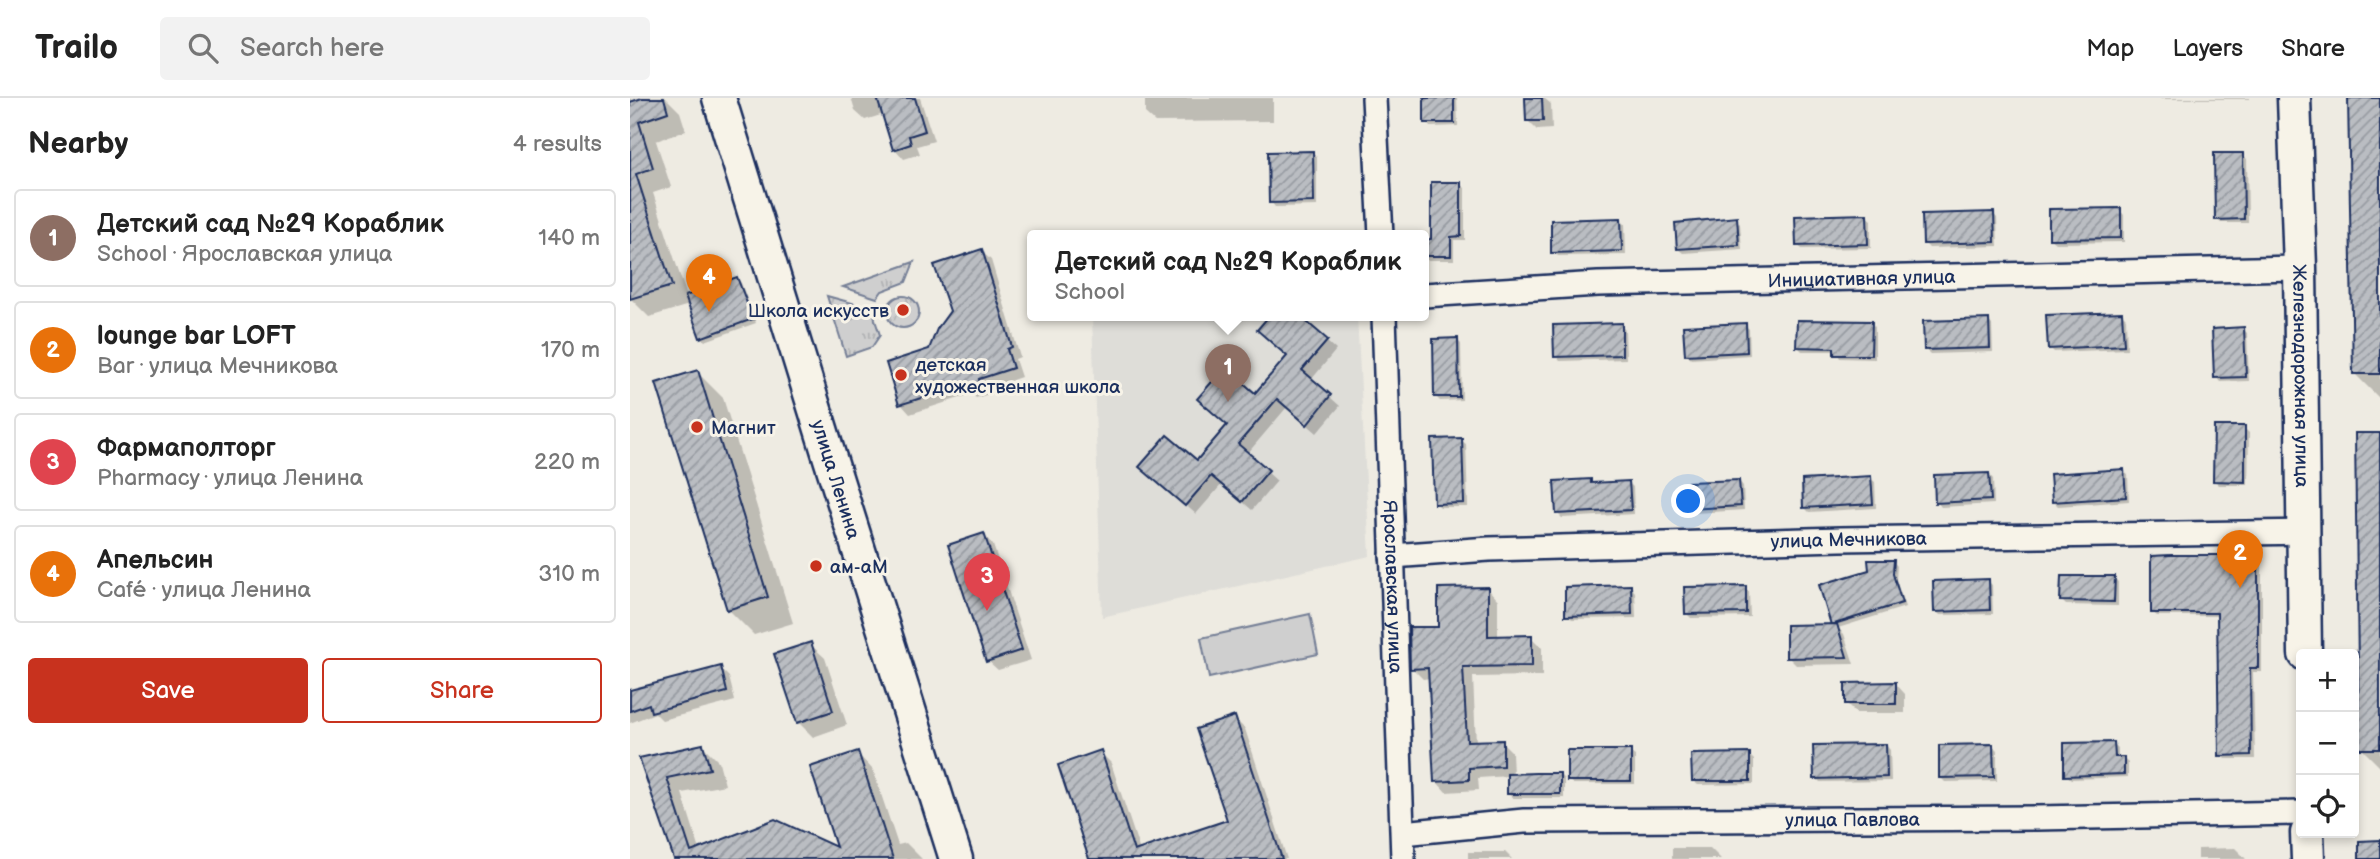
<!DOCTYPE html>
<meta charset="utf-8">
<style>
body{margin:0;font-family:"Balsamiq Sans",sans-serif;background:#f2f2f2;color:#222}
.controls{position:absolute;right:21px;bottom:21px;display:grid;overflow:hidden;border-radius:7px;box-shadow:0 4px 10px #0003}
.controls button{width:63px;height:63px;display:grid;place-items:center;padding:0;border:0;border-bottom:2px solid #e0e0e0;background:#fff;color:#222;font:35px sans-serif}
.you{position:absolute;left:1059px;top:404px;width:24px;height:24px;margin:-18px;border:5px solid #fff;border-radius:50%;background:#1a73e8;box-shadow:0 0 0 10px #1a73e833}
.badge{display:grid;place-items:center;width:46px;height:46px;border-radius:50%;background:#c8321e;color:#fff;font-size:23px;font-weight:700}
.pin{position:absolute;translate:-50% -58px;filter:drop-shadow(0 2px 4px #0008)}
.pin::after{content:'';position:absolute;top:37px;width:24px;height:21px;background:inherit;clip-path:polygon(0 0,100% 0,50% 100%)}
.popup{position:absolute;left:397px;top:132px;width:402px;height:91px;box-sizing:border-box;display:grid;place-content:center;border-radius:7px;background:#fff;filter:drop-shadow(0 2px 5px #0005);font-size:23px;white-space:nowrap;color:#767676}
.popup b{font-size:26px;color:#222}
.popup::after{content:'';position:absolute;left:50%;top:100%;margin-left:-14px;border:14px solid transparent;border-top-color:#fff}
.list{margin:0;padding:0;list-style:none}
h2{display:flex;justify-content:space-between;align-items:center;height:91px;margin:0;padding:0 28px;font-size:30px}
h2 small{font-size:23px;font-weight:400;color:#767676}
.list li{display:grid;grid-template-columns:46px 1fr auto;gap:21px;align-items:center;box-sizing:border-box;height:98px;margin:0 14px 14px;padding:0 14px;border:2px solid #e0e0e0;border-radius:7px}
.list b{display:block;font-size:26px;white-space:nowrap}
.list p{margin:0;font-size:23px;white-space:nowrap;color:#767676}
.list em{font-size:23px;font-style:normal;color:#767676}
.actions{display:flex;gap:14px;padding:21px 28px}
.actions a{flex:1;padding:16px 0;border:2px solid #c8321e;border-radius:7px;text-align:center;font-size:24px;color:#c8321e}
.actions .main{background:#c8321e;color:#fff}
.icon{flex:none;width:38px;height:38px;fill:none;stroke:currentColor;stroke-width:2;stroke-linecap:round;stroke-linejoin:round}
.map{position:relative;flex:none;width:1750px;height:761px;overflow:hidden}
header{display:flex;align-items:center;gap:42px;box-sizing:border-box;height:98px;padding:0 35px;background:#fff;border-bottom:2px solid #e0e0e0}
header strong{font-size:33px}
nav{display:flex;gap:38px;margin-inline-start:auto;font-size:24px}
.search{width:490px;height:63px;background:#f2f2f2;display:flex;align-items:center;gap:18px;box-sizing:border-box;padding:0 24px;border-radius:7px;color:#767676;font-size:26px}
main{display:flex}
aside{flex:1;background:#fff}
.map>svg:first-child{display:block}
</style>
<header>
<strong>Trailo</strong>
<div class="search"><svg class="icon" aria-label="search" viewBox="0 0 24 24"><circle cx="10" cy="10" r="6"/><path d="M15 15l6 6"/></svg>Search here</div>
<nav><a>Map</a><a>Layers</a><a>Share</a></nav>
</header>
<main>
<aside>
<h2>Nearby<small>4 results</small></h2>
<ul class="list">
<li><span class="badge" style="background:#8d6e63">1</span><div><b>Детский сад №29 Кораблик</b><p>School · Ярославская улица</p></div><em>140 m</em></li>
<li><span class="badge" style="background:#e8710a">2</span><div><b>lounge bar LOFT</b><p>Bar · улица Мечникова</p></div><em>170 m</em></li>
<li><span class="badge" style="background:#e0444e">3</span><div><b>Фармаполторг</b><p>Pharmacy · улица Ленина</p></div><em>220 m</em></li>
<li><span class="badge" style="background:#e8710a">4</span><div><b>Апельсин</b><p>Café · улица Ленина</p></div><em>310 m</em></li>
</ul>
<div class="actions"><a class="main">Save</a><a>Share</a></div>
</aside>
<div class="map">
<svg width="1750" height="761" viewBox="0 0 1750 761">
<defs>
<pattern id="grass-tufts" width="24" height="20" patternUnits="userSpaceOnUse" patternTransform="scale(1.75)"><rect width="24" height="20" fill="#cfcfcf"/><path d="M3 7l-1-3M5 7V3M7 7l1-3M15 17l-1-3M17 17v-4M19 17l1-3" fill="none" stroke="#b1b2b4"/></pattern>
<pattern id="building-hatch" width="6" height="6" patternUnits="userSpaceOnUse" patternTransform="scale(1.75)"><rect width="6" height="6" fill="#babdc2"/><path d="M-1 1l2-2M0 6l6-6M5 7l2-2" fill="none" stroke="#969aa1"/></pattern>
</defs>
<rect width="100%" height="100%" fill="#eeebe2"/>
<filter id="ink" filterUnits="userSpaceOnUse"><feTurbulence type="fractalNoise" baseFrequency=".0143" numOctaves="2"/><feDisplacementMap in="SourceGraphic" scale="14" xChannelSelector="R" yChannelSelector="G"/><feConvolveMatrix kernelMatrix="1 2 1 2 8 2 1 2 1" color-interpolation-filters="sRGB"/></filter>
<g filter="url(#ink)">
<polygon fill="#deddd8" points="462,218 727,218 740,458 472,519"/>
<g fill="url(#grass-tufts)" stroke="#757f96" stroke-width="2">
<polygon points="284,164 276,184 252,193 247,200 213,189"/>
<circle cx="273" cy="214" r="16"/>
<polygon points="197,198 244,211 245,222 250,237 242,249 216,258"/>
</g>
<polygon fill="#cfcfcf" stroke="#757f96" stroke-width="2" points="680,516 688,556 579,580 571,540"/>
<g fill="#0003">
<polygon points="0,0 3,5 18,0 36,0 50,14 56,33 26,43 41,89 23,95 57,199 107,181 111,185 126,225 75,243 71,239 59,207 19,219 1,201"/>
<polygon points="221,0 290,0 304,43 287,48 290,56 274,61 265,51 254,16 235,22 225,13"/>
<polygon points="515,0 643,0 643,23 525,24 515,15"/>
<polygon points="795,0 827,0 828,28 800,29 796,24"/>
<polygon points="897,0 914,0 921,6 922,31 907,32 898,23"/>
<polygon points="1530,0 1619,0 1619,1 1531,1"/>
<polygon points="1719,0 1750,0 1750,301 1725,276"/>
<polygon points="682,55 687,59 687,108 645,109 641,104"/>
<polygon points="1612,57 1617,61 1618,125 1591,125 1586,121"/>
<polygon points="830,86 835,90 835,142 824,142 824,162 794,162 794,143 803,143"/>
<polygon points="1490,112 1494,117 1494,144 1425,145 1420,141"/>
<polygon points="1363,115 1367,120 1368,148 1299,150 1294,145"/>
<polygon points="1236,118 1241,122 1241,150 1172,151 1167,147"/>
<polygon points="1106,121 1110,126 1112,151 1053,155 1048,151"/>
<polygon points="990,122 995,126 996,157 928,158 923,154"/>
<polygon points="351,153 361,162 390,259 385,261 391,279 357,291 359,296 346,300 342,296 280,316 271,306 258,266 300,252"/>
<polygon points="1492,216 1496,220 1497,251 1424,254 1420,250"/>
<polygon points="1358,222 1362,227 1363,254 1300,256 1296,252"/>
<polygon points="1241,225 1245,229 1245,261 1210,260 1206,253 1172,253 1168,249"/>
<polygon points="991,227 995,232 996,261 930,263 926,258"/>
<polygon points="1115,227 1119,231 1120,257 1061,261 1056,256"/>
<polygon points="1613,231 1617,235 1619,283 1590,284 1586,279"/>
<polygon points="827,242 831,246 832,302 810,303 806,299"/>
<polygon points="696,243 706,252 681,282 710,308 687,335 657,309 617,356 647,383 622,412 592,386 566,416 521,378 567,365 625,298"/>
<polygon points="67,274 93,300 163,525 124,537 98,511"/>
<polygon points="1614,330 1619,335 1618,387 1589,387 1585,383"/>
<polygon points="1750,337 1750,669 1731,650"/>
<polygon points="831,342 836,346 838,409 810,409 806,405"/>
<polygon points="1493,373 1498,377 1499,403 1428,408 1424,404"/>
<polygon points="1359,376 1363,381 1364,406 1311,409 1307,404"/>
<polygon points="1240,380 1245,384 1246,410 1179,414 1175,410"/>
<polygon points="960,383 964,386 998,384 1003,389 1004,416 932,420 928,416"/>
<polygon points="1109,383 1113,388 1114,412 1065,415 1061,410"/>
<polygon points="354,437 363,447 401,562 368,572 358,563"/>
<polygon points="1627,459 1632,463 1632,574 1623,574 1625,661 1595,661 1590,657 1589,518 1527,518 1522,514"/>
<polygon points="1263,463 1267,468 1266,482 1275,509 1208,530 1214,536 1224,566 1166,567 1158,559 1203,526 1240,473"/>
<polygon points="1484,480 1488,484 1488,508 1436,507 1432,503"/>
<polygon points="1358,483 1362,487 1363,516 1310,517 1306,513"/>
<polygon points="1001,489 1005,494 1006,520 942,521 937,517"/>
<polygon points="1115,489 1119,494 1120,519 1061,520 1056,515"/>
<polygon points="858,491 868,502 868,540 901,539 912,550 912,578 843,579 846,645 872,644 882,654 883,677 930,677 934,681 934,700 883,700 878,696 879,678 848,680 849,692 816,694 806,683 800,580 793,581 782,570 810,530"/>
<polygon points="180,546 195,560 217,627 183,639 168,624"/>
<polygon points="90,570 99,579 105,603 32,622 25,615 0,625 0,595"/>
<polygon points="1266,586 1275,596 1275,615 1226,615 1217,606"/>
<polygon points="604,620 615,631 657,761 461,761 470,654 481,665 510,753 599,723"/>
<polygon points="1484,646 1488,650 1488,661 1493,660 1498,665 1498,679 1441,681 1436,677"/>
<polygon points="1256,647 1260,652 1261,683 1190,684 1186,680"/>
<polygon points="73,648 89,664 95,687 52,695 70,752 209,753 227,655 243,672 268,747 276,745 292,761 46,761 11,661"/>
<polygon points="1363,648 1367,652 1367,683 1315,684 1311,680"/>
<polygon points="1000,654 1005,658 1005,686 943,686 938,682"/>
<polygon points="1119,657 1124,662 1124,686 1068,687 1063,683"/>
<polygon points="1042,750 1080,750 1091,761 1042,761"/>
<polygon points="1605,750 1616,761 1568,761 1568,751"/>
<polygon points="838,754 875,754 882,761 838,761"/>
</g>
<g fill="url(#building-hatch)" stroke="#1b2f5e" stroke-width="2">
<polygon points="12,0 34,0 38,14 9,24 23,70 6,76 42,188 0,201 0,4"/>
<polygon points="247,0 285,0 295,33 279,38 281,46 263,52"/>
<rect x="794" y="0" width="30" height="25"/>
<polygon points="895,0 912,0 913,23 896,23"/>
<polygon points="1718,0 1750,0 1750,276 1723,276"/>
<polygon points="683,53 684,104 639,105 638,54"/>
<polygon points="1584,55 1613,55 1614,121 1585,122"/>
<polygon points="801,84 831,84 831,138 821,139 821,158 794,158 794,142 801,141"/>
<polygon points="1491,110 1491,140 1419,141 1419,111"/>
<polygon points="1364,114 1365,144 1293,146 1292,116"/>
<polygon points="1237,116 1238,146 1166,148 1165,118"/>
<polygon points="1107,119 1109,147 1047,151 1045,125"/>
<polygon points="991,120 992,153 921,155 921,122"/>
<polygon points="352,151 382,249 377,251 383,270 349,281 350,286 335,291 333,287 269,307 256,265 299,251 307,231 320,213 304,167"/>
<polygon points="107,179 123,221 70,240 55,198"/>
<polygon points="1492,214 1494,247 1418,251 1416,217"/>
<polygon points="639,218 670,218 698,242 672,272 701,297 677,327 647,301 608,346 639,372 612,404 581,378 555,408 509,369 537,337 567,362 597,327 567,301 595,269 625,295 657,258 627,232"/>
<polygon points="1359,221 1360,250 1294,252 1293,223"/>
<polygon points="1167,222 1242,223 1241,257 1204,257 1204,250 1166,249"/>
<polygon points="992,225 992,257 924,259 923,227"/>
<polygon points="1116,225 1117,254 1055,257 1053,228"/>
<polygon points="1614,229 1616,279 1584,280 1582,231"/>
<polygon points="828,240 829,299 804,299 803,241"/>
<polygon points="68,272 138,499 97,512 26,285"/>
<polygon points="1584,328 1615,328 1615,384 1583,383"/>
<polygon points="1725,335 1750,335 1750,651 1729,651"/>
<polygon points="832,340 834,405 804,406 802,341"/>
<polygon points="1494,371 1496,399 1422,404 1420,376"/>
<polygon points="1359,375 1361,402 1305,405 1304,377"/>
<polygon points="1241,378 1243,406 1173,410 1172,382"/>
<polygon points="961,381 961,385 999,383 1001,412 926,416 924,383"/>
<polygon points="1109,382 1111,408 1059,411 1058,384"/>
<polygon points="354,435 392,552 356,564 318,447"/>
<polygon points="1541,457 1628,457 1628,570 1620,570 1621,657 1589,658 1587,515 1521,515 1521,458"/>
<polygon points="1238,462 1264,462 1263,476 1272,505 1201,527 1189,487 1239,472"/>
<polygon points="1431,478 1485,478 1484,504 1430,503"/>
<polygon points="1359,481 1360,512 1304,514 1303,483"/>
<polygon points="1001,487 1002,516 935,518 935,489"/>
<polygon points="1116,488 1116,515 1055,516 1054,489"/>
<polygon points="858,489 858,538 902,537 902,568 833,569 837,643 873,642 873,668 839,670 839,682 804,684 798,570 780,571 779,529 808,529 808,490"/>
<polygon points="1207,526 1217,559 1156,560 1156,527"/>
<polygon points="181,544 203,613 167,625 144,556"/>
<polygon points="91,568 97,594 21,614 19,606 0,613 0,592"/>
<polygon points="1266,584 1266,606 1215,606 1215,585"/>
<polygon points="605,618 652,761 459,761 428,667 471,652 504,753 597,722 566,631"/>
<polygon points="1484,644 1485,659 1494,659 1494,676 1434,678 1434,645"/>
<polygon points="73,646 80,671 37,680 61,754 145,721 206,749 180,669 228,653 263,761 44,761 9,660"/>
<polygon points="1256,646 1257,679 1184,681 1183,647"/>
<polygon points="1363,646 1364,679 1309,680 1309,647"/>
<rect x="937" y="652" width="64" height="31"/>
<polygon points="1120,655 1120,683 1062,683 1061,656"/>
<polygon points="906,675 930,675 930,696 877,696 877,676"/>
<polygon points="1750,742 1750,761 1729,761 1729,743"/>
</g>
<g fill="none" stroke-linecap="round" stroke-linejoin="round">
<defs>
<g id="street">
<polyline points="744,0 751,138"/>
<path id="s1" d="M794,197L968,186L1670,170"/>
<path id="s2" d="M754,218L773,761"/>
<path id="s3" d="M762,458L859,451L1210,441L1675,434"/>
<path id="s4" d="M773,735L894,723L1407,720L1671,715"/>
</g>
<g id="secondary">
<path id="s5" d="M89,0L198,354L326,761"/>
<path id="s6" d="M1664,0L1670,170L1675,556"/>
<polyline points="1677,735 1678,761"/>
</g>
</defs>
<use href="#street" stroke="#1b2f5e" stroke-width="28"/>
<use href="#secondary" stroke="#1b2f5e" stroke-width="37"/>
<use href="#street" stroke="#f7f3e8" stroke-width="23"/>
<use href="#secondary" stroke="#f7f3e8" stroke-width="32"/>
</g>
</g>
<g fill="#c8321e" stroke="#f7f3e8" stroke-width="2.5">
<circle cx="273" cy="212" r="7"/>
<circle cx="271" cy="277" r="7"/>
<circle cx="67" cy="329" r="7"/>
<circle cx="186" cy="468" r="7"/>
</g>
<g text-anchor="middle" stroke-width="6" stroke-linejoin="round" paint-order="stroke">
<g font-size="19" fill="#1b2f5e" stroke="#f7f3e8">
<text dy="7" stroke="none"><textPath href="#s1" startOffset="438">Инициативная улица</textPath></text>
<text dy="7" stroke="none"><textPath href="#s6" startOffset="278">Железнодорожная улица</textPath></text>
<text dy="7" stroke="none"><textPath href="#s5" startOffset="399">улица Ленина</textPath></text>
<text dy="7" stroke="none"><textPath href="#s3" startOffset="457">улица Мечникова</textPath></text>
<text dy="7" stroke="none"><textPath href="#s2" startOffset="271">Ярославская улица</textPath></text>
<text dy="7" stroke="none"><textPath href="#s4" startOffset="450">улица Павлова</textPath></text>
</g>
<g font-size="19" fill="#1b2f5e" stroke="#f7f3e8" text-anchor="start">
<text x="259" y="219" text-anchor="end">Школа искусств</text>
<text x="285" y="273">детская<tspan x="285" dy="22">художественная школа</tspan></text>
<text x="81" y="336">Магнит</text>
<text x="200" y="475">ам-аМ</text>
</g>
</g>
</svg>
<div class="controls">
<button>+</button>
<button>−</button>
<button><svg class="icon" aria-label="locate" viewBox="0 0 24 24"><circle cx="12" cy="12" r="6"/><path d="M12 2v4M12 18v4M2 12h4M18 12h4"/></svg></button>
</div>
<div class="you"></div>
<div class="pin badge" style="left:598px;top:304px;background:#8d6e63">1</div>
<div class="popup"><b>Детский сад №29 Кораблик</b>School</div>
<div class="pin badge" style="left:1610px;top:490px;background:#e8710a">2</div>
<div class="pin badge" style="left:357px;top:513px;background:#e0444e">3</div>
<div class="pin badge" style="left:79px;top:214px;background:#e8710a">4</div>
</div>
</main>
